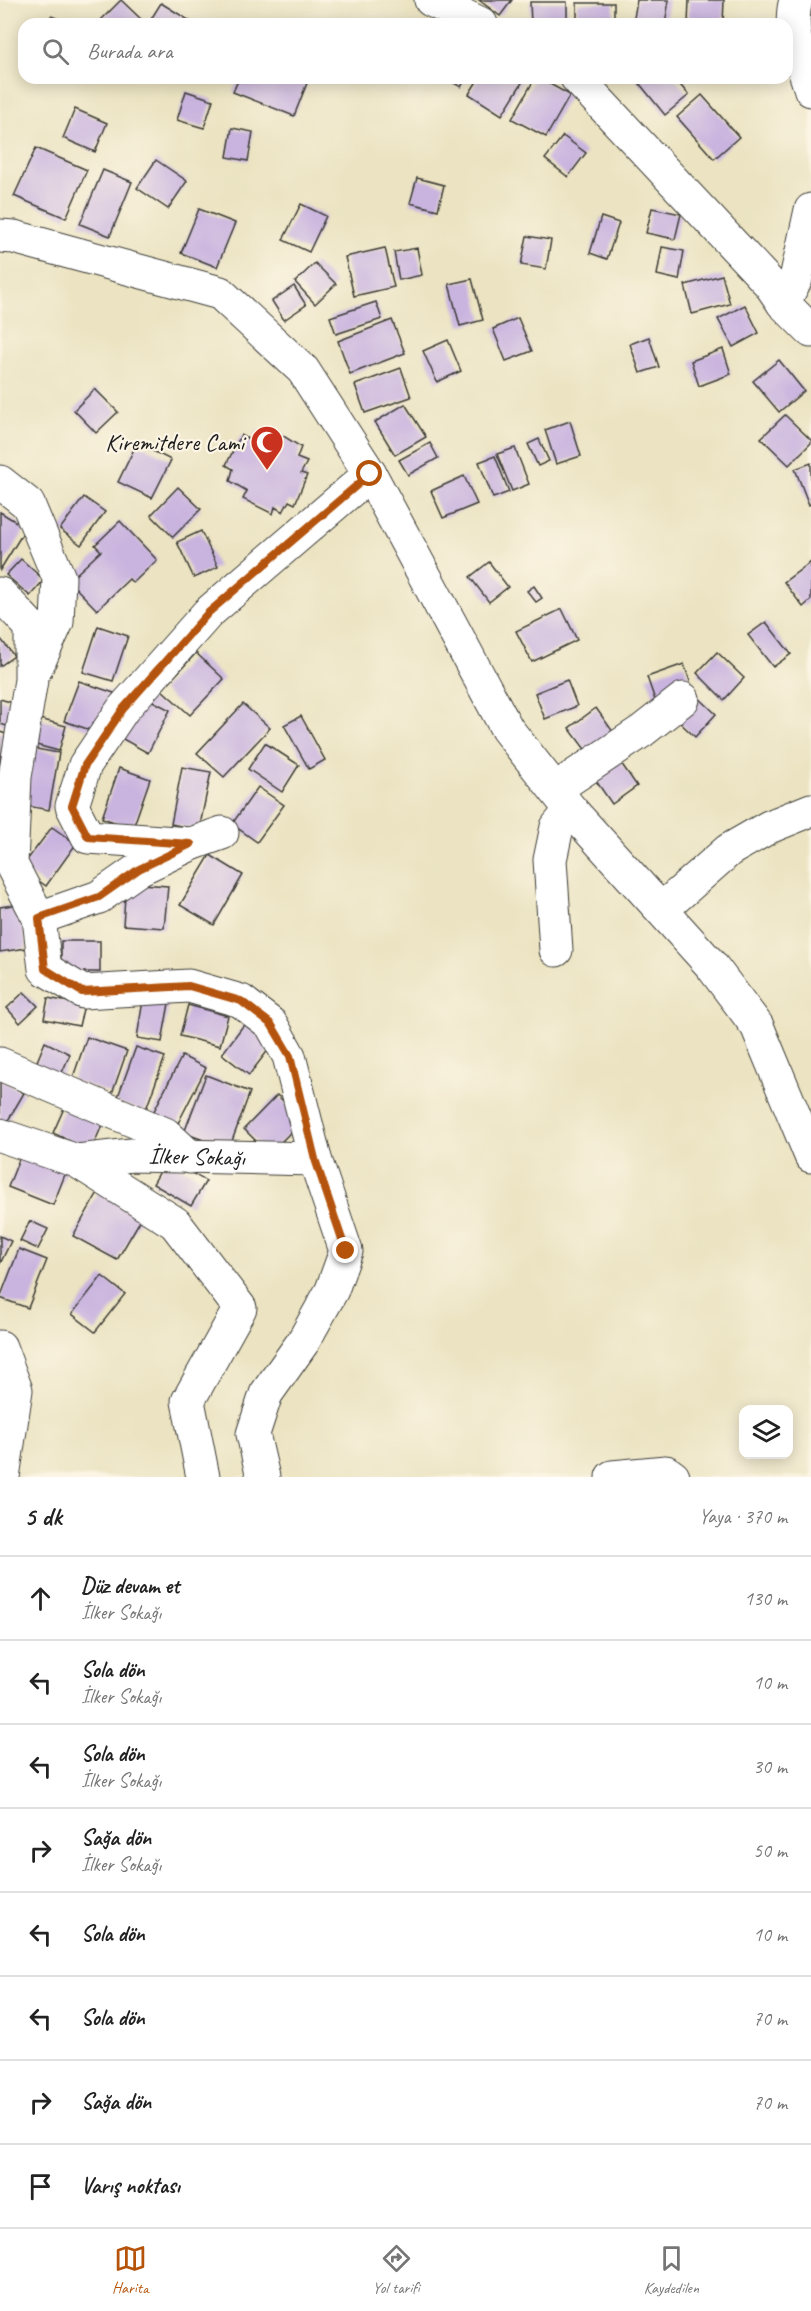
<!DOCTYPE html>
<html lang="tr">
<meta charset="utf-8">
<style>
body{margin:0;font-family:Caveat,sans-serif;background:#f2f2f2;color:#222}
.controls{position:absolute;right:18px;bottom:18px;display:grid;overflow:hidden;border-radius:12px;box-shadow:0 3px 15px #0003}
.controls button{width:54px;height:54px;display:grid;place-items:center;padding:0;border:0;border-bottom:2px solid #e0e0e0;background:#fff;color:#222;font:30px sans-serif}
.stop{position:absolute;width:18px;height:18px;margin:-14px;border:4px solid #b45309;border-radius:50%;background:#fff}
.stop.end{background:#b45309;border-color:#fff;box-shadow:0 2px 6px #0008}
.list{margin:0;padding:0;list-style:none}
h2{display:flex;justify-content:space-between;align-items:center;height:78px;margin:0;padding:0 24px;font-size:26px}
h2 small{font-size:20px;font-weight:400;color:#767676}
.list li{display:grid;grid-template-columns:39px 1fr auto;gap:18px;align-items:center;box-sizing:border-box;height:84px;padding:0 24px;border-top:2px solid #e0e0e0}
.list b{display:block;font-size:22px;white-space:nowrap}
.list p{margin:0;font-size:20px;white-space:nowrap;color:#767676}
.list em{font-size:20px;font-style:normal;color:#767676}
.icon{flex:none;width:33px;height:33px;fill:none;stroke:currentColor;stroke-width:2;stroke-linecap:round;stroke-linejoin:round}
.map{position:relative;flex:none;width:811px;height:1477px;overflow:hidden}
.search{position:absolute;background:#fff;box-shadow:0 3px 15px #0003;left:18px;right:18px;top:18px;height:66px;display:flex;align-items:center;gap:15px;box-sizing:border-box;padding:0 21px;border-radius:18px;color:#767676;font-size:22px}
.sheet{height:750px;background:#fff}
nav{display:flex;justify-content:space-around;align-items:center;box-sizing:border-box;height:84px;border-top:2px solid #e0e0e0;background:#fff;font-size:16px;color:#767676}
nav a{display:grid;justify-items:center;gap:3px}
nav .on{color:#b45309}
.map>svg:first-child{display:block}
</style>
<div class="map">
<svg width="811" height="1477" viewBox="0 0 811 1477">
<rect width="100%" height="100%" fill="#fcf5e5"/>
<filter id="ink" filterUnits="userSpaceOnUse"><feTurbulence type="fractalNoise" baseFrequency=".0167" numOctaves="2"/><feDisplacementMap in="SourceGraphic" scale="12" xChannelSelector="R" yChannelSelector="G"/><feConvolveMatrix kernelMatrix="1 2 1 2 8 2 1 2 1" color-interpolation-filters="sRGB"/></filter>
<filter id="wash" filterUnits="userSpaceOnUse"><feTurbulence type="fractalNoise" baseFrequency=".008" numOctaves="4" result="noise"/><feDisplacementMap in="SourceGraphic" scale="24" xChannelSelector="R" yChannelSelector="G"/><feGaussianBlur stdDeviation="1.35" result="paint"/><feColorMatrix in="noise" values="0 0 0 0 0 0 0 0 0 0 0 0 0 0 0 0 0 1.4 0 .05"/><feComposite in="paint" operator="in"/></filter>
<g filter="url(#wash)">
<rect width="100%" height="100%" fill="#ebe3c1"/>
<g id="blocks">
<g fill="#c9b4df">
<polygon points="121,0 143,21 140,24 97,24"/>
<polygon points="479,0 512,0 500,16"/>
<polygon points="637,0 669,0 665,24 633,24"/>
<polygon points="689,0 724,0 723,24 688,24"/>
<polygon points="530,2 567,2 567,24 531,24"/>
<polygon points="161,3 195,24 148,24"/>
<rect x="577" y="3" width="37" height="21"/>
<polygon points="51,16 72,24 48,24"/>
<polygon points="239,78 309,78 294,116 233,92"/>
<polygon points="445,78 466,78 461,87"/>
<polygon points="479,78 525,78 502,115 469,94"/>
<polygon points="535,78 539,78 570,95 546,137 512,119"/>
<polygon points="635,78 674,78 689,95 665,115"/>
<polygon points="186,91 213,100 204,128 177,120"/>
<polygon points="702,95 739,137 714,159 677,117"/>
<polygon points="75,109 107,123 95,152 63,138"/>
<polygon points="232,128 253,132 248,161 227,157"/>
<polygon points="563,136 586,153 568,177 545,159"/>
<polygon points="36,148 87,170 66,218 14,196"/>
<polygon points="156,160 187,181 168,209 137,188"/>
<polygon points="103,170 132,182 110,236 80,224"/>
<polygon points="417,178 444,185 438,210 410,203"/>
<polygon points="301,204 326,216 309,252 283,240"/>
<polygon points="652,208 681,214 675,239 646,233"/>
<polygon points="199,209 235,223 217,267 181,253"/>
<polygon points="601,217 619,223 607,259 590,253"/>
<polygon points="527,236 551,240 546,269 521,265"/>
<polygon points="662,247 684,251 679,280 657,275"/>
<polygon points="385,248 394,287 354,296 345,257"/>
<polygon points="417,248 422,275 399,280 394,252"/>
<polygon points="315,263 336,284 315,304 295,282"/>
<polygon points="722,275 730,304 692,314 685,285"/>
<polygon points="472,279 483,320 460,326 449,284"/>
<polygon points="294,286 306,305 284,320 272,301"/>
<polygon points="376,302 382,319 336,334 330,317"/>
<polygon points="745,305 759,333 733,347 718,319"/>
<polygon points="518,318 532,351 506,361 493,329"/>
<polygon points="392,320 405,353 350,374 338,341"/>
<polygon points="649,337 659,367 640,373 630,344"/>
<polygon points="448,340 461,371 437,382 423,351"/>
<polygon points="723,349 731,374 699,386 691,361"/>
<polygon points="779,360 804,391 779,412 753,381"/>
<polygon points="401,368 411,397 365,413 355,385"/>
<polygon points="95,389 118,412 96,433 74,410"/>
<polygon points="405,404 426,437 395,455 375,422"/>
<polygon points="785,415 811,440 811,443 789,465 761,438"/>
<polygon points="570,421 581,456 556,464 545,430"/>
<polygon points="257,430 270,437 274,430 301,447 297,458 307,462 301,473 307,475 295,504 289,501 283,512 275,507 273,514 243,499 247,491 230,481 233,469 226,465 241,435 252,441"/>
<polygon points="539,439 549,461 538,466 528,444"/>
<polygon points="137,443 171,460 152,498 118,482"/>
<polygon points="430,443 438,458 408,475 399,460"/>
<polygon points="515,448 529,484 512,491 497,454"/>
<polygon points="495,456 509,492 493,498 479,462"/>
<polygon points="811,463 811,504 809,505 795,469"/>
<polygon points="464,476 477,504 443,518 431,491"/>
<polygon points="178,487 201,509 173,537 151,515"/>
<polygon points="84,497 105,512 81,545 60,529"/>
<polygon points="0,512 26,528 0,570"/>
<polygon points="120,521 157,560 133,583 129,579 97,610 69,581 101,551 95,545"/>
<polygon points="201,531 218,567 194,578 177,542"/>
<polygon points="21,559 44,580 30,596 6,575"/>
<polygon points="489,562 508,587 489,602 470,577"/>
<polygon points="811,562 811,600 803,607 784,582"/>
<polygon points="534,586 542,598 536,602 527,591"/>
<polygon points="562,609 577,640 532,662 516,631"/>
<polygon points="766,622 791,654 773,667 748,635"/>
<polygon points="98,626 128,636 113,681 83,672"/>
<polygon points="0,638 14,656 0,666"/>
<polygon points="717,652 744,678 724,700 697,673"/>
<polygon points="196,653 224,679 190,715 162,690"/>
<polygon points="684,664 692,687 655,700 647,677"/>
<polygon points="567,680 577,706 545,719 535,693"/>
<polygon points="79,681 114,693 99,733 64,721"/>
<polygon points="695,694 716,714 695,737 674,717"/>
<polygon points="143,696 170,710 148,753 121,738"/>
<polygon points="0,699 20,705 14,728 0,724"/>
<polygon points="243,704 270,728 224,777 197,753"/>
<polygon points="596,708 616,736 590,756 569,728"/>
<polygon points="301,716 325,760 309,769 284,725"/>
<polygon points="32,717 66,726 59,751 25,742"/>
<polygon points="0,732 16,737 0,787"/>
<polygon points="265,743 299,765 282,792 248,769"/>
<polygon points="25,747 59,753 49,810 16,804"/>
<polygon points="619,760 637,786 612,804 594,778"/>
<polygon points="182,767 211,772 199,830 171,824"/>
<polygon points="119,768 150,779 133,828 102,818"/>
<polygon points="258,787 284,805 257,842 232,824"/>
<polygon points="52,827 76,844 46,886 21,868"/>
<polygon points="210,855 243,875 214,925 180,905"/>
<polygon points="126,883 168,886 164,928 123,925"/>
<polygon points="20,904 27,948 0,952 0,907"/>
<rect x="61" y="941" width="39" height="31"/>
<polygon points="24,992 38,1006 20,1023 7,1008"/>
<polygon points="144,994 170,998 162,1042 137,1038"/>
<polygon points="48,998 84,1005 79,1026 44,1019"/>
<polygon points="188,1005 228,1016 220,1046 180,1036"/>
<polygon points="248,1019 276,1040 249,1075 222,1054"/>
<polygon points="87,1037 127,1051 112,1094 72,1080"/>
<polygon points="45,1042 70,1054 58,1082 33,1071"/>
<polygon points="136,1047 165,1057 145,1112 116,1102"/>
<polygon points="182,1056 206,1068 175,1129 151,1117"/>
<polygon points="206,1075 250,1092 229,1149 184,1133"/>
<polygon points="0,1079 24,1093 3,1129 0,1128"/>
<polygon points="277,1095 303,1120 269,1154 244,1129"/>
<polygon points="65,1106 103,1123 91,1151 53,1133"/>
<polygon points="23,1149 68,1167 53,1205 8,1187"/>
<polygon points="167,1159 206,1181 191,1206 153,1184"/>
<polygon points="100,1189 144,1214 117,1260 73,1236"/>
<polygon points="30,1221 48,1229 38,1249 20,1241"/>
<polygon points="0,1236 11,1241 0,1264"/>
<polygon points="19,1249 47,1260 28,1308 0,1298"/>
<polygon points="102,1276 125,1294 95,1332 72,1314"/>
</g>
</g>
</g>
<g filter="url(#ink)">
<use href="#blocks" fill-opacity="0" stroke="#3b3a35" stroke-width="1.5"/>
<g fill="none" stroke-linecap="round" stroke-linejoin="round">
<defs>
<g id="minor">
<polyline points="431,0 481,24"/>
<path d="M796,0C787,30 802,61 811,90"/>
<polyline points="577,78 770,284 783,303 811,331"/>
<polyline points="0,236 14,237 220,293 303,370 370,474 507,729 571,810 711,965 757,1026 811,1156"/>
<polyline points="783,303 796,279 811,210"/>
<polyline points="0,482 28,504 59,578 57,622 35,670"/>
<polyline points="0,594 31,627 31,680 15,777 11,864 39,918 45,969 83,992 189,986 241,1001 271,1024 289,1056 315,1159 346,1251 332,1290 303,1342 266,1394 253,1434 263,1477"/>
<polyline points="555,789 642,731 683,699"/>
<polyline points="191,844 222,833"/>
<polyline points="662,909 729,850 769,827 811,810"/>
<polyline points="39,918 99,897 139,869 191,844 88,837 72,806 85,765 123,709 208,613 370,474"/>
<polyline points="556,950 550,860 557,827 571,810"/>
<polyline points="0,1064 165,1134 190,1157"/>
<polyline points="0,1135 77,1161 175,1223 240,1308 188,1401 203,1477"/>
<path id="s1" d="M77,1161L132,1155L315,1159"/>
<polyline points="0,1347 16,1390 3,1477"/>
<polyline points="612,1477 666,1472 673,1477"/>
</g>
</defs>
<use href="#minor" stroke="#3b3a35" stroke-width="35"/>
<use href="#minor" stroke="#fff" stroke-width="33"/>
</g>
</g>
<g fill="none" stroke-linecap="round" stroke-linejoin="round" filter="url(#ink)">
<polyline stroke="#b45309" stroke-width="8" points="346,1251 315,1159 290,1056 271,1024 241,1001 189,986 82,992 45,969 39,918 99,897 139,869 191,844 88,837 72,806 85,765 123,709 208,613 370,474"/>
</g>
<defs>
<symbol id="mosque-pin" viewBox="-11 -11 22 30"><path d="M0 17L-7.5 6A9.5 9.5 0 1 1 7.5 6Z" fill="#c8321e" stroke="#fcf5e5"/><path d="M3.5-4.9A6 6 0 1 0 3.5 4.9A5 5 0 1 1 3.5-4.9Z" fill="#fff"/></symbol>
</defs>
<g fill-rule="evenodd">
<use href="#mosque-pin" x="248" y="423" width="38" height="52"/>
</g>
<g text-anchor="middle" stroke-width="4.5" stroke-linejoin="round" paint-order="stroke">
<g font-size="24" fill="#1c1c1c" stroke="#fcf5e5" text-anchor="end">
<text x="244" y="450">Kiremitdere Cami</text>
</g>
<g font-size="24" fill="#1c1c1c" stroke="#fcf5e5">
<text dy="8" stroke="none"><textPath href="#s1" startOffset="120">İlker Sokağı</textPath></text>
</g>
</g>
</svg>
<div class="controls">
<button><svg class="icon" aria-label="layers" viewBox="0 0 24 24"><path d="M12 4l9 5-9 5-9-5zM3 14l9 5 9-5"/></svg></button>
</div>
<div class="stop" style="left:370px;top:474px"></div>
<div class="stop end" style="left:346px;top:1251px"></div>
<div class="search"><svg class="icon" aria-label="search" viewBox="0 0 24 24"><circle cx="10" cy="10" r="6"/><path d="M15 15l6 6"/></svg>Burada ara</div>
</div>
<section class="sheet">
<h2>5 dk<small>Yaya · 370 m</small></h2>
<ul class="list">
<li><svg class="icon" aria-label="ahead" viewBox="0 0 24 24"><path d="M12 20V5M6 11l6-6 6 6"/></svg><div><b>Düz devam et</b><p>İlker Sokağı</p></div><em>130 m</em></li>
<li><svg class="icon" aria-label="left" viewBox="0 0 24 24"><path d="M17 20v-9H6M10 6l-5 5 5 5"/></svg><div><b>Sola dön</b><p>İlker Sokağı</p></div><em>10 m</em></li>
<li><svg class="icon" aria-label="left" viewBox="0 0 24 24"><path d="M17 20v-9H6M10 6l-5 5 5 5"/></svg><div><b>Sola dön</b><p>İlker Sokağı</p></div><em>30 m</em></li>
<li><svg class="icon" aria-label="right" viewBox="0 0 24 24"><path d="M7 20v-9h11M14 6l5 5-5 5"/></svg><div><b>Sağa dön</b><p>İlker Sokağı</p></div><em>50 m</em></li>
<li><svg class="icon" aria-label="left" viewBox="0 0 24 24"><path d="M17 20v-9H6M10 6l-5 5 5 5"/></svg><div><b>Sola dön</b></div><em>10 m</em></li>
<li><svg class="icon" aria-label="left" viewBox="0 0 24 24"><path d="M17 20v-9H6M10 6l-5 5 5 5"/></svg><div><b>Sola dön</b></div><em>70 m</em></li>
<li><svg class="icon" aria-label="right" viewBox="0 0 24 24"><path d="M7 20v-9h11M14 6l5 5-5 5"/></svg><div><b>Sağa dön</b></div><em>70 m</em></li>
<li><svg class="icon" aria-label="arrive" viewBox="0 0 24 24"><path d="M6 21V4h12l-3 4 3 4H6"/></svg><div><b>Varış noktası</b></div></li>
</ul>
</section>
<nav>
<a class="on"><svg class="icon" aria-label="map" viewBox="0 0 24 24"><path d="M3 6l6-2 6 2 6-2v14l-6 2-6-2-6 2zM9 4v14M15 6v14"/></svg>Harita</a>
<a><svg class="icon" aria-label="directions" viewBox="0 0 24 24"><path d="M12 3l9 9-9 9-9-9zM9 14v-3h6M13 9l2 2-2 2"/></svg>Yol tarifi</a>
<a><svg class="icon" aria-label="saved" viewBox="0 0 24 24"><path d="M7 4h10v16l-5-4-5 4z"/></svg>Kaydedilen</a>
</nav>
